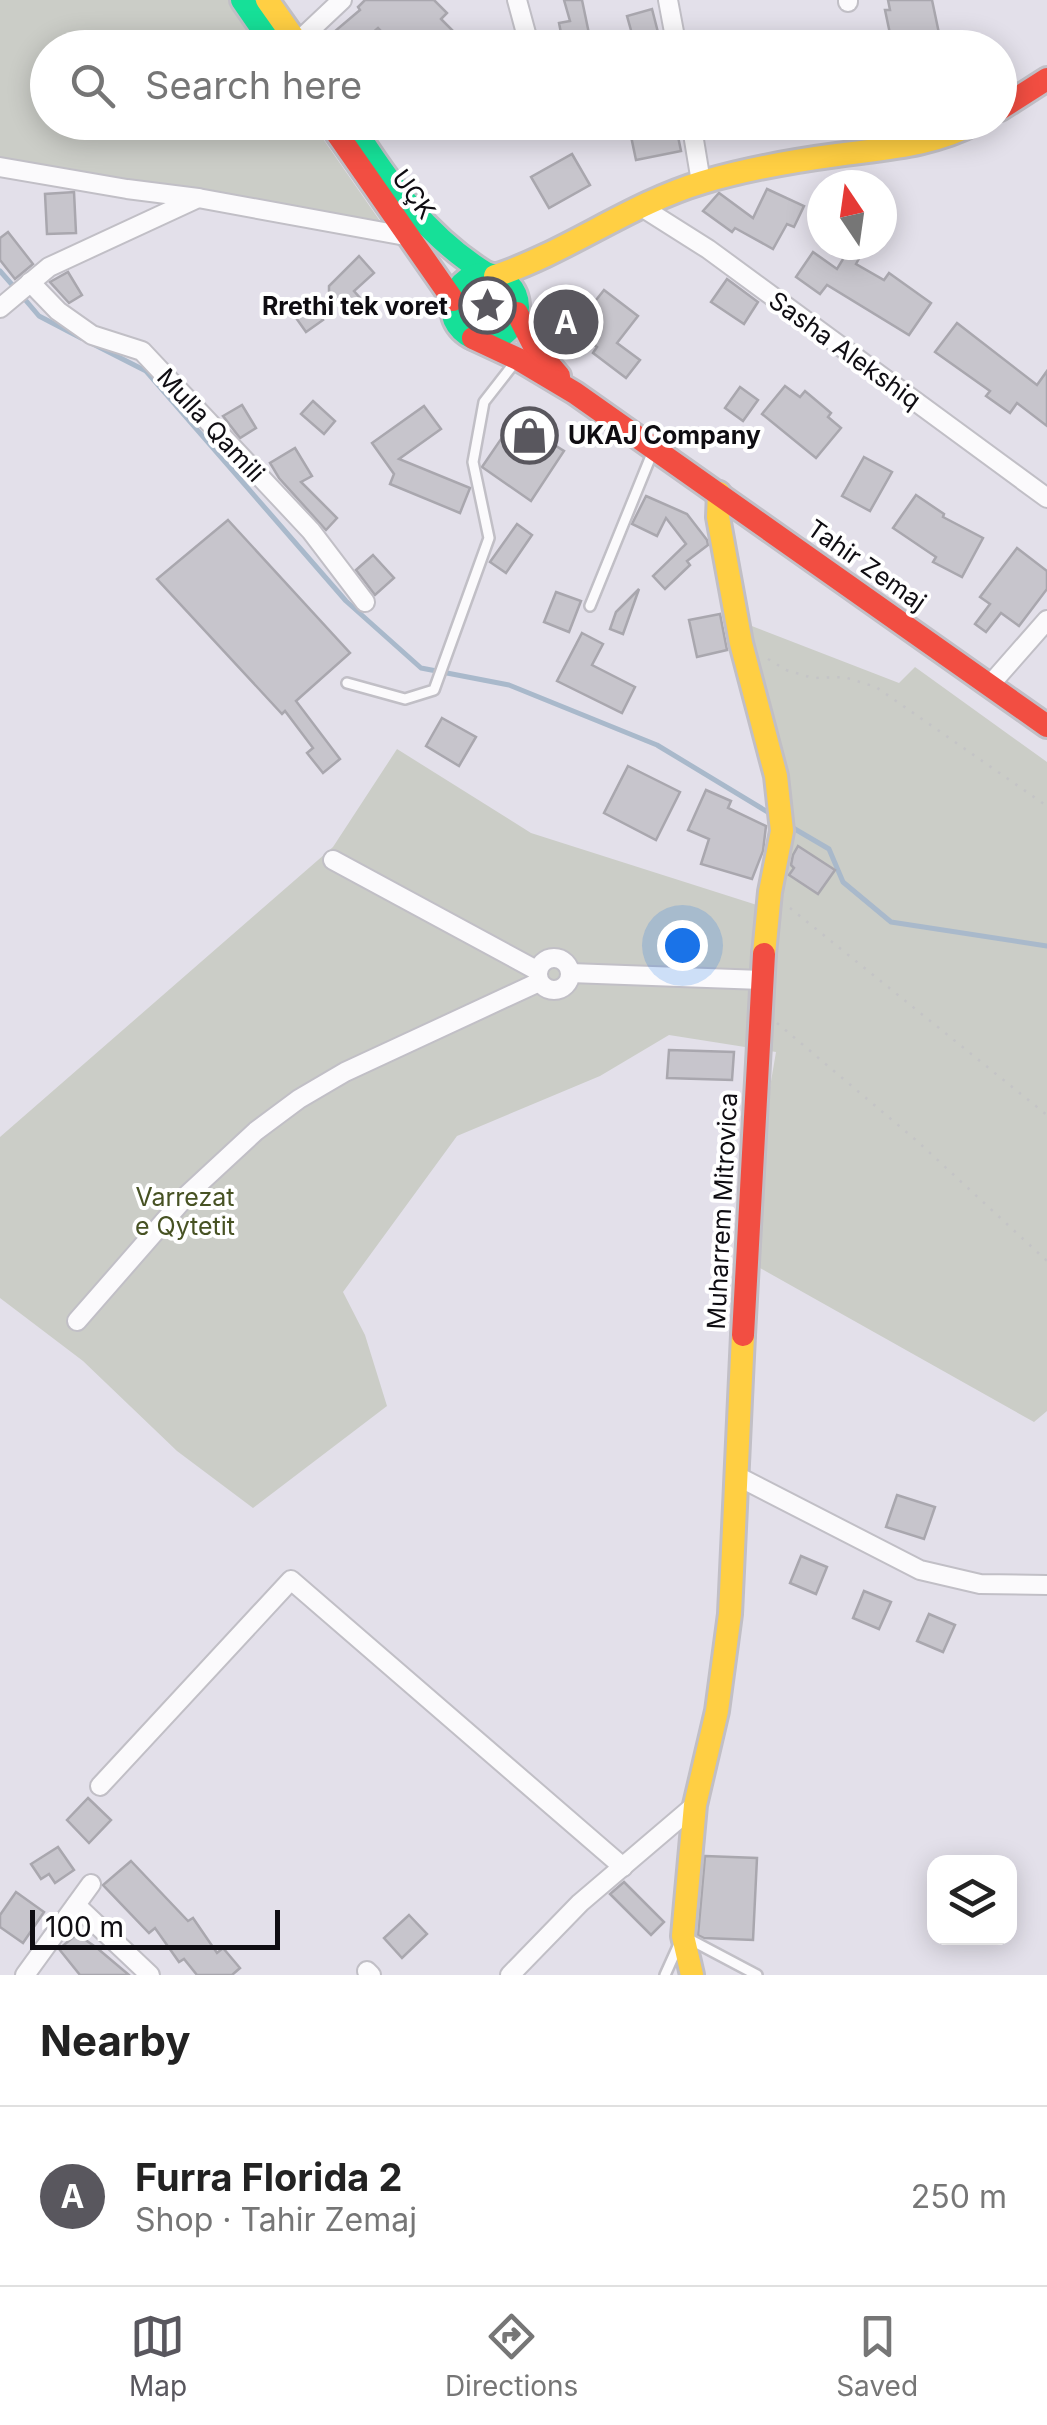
<!DOCTYPE html>
<meta charset="utf-8">
<style>
body{margin:0;font-family:Inter,sans-serif;background:#f2f2f2;color:#222}
.controls{position:absolute;right:30px;bottom:30px;display:grid;overflow:hidden;border-radius:20px;box-shadow:0 5px 25px #0003}
.controls button{width:90px;height:90px;display:grid;place-items:center;padding:0;border:0;border-bottom:2px solid #e0e0e0;background:#fff;color:#222;font:50px sans-serif}
.compass{position:absolute;left:807px;top:170px;width:90px;height:90px;border-radius:50%;background:#fff;box-shadow:0 5px 25px #0003;rotate:347deg}
.scale{position:absolute;left:30px;bottom:25px;width:250px;box-sizing:border-box;padding-left:10px;border:5px solid #0f0d12;border-top:0;font-size:28px;line-height:35px;white-space:nowrap;color:#0f0d12;-webkit-text-stroke:8px #fff;paint-order:stroke}
.you{position:absolute;left:682px;top:945px;width:35px;height:35px;margin:-25px;border:8px solid #fff;border-radius:50%;background:#1a73e8;box-shadow:0 0 0 15px #1a73e833}
.badge{display:grid;place-items:center;width:65px;height:65px;border-radius:50%;background:#59575e;color:#fff;font-size:32px;font-weight:700}
.pin{position:absolute;translate:-50% -50%;border:5px solid #fff;box-shadow:0 2px 10px #0006}
.list{margin:0;padding:0;list-style:none}
h2{display:flex;justify-content:space-between;align-items:center;height:130px;margin:0;padding:0 40px;font-size:42px}
h2 small{font-size:32px;font-weight:400;color:#767676}
.list li{display:grid;grid-template-columns:65px 1fr auto;gap:30px;align-items:center;box-sizing:border-box;height:180px;padding:0 40px;border-top:2px solid #e0e0e0}
.list b{display:block;font-size:38px;white-space:nowrap}
.list p{margin:0;font-size:32px;white-space:nowrap;color:#767676}
.list em{font-size:32px;font-style:normal;color:#767676}
.icon{flex:none;width:55px;height:55px;fill:none;stroke:currentColor;stroke-width:2;stroke-linecap:round;stroke-linejoin:round}
.map{position:relative;flex:none;width:1047px;height:1975px;overflow:hidden}
.search{position:absolute;background:#fff;box-shadow:0 5px 25px #0003;left:30px;right:30px;top:30px;height:110px;display:flex;align-items:center;gap:25px;box-sizing:border-box;padding:0 35px;border-radius:55px;color:#767676;font-size:38px}
.sheet{height:310px;background:#fff}
nav{display:flex;justify-content:space-around;align-items:center;box-sizing:border-box;height:140px;border-top:2px solid #e0e0e0;background:#fff;font-size:28px;color:#767676}
nav a{display:grid;justify-items:center;gap:5px}
nav .on{color:#59575e}
.map>svg:first-child{display:block}
</style>
<div class="map">
<svg width="1047" height="1975" viewBox="0 0 1047 1975">
<rect width="100%" height="100%" fill="#e3e0ea"/>
<g fill="#cbcdc7">
<polygon points="0,0 228,0 261,47 48,48 48,122 312,123 380,221 0,158"/>
<circle cx="487" cy="308" r="24"/>
<polygon points="744,623 899,683 915,667 1047,762 1047,1411 1034,1422 760,1268 759,1152 776,1052 669,1035 600,1076 457,1136 343,1292 365,1335 387,1406 253,1508 177,1451 83,1361 0,1298 0,1137 333,847 397,749 531,833 779,912 782,755"/>
</g>
<g fill="none" stroke-linecap="round" stroke-linejoin="round">
<g stroke="#a9b9cb" stroke-width="5">
<polyline points="0,271 15,288"/>
<polyline points="22,296 39,316 81,338"/>
<polyline points="91,343 146,371 346,601 421,668 509,685 657,745 771,814"/>
<polyline points="788,825 829,849 843,882 891,922 1047,946"/>
</g>
</g>
<g fill="#c7c5cc" stroke="#a9a7ae" stroke-width="2.5">
<polygon points="365,0 434,0 447,13 441,19 458,36 453,41 460,48 397,48 378,28 355,48 338,48 328,37 360,10 358,7"/>
<polygon points="564,0 582,0 592,48 564,48 559,23 570,21"/>
<polygon points="888,0 932,0 940,38 893,48 885,10 890,10"/>
<polygon points="652,9 662,48 636,48 627,16"/>
<polygon points="856,32 858,48 805,48 804,40"/>
<polygon points="628,122 675,122 681,151 636,160"/>
<polygon points="572,154 590,185 549,208 531,177"/>
<polygon points="767,189 804,206 794,227 787,224 773,249 735,228 732,232 703,211 719,193 753,218"/>
<polygon points="74,192 76,233 47,234 45,194"/>
<polygon points="8,232 33,264 15,279 0,260 0,238"/>
<polygon points="851,246 862,253 856,264 884,280 889,273 931,303 909,335 827,285 820,294 796,277 813,252 837,269"/>
<polygon points="359,256 374,273 354,291 361,299 348,312 329,291 329,286"/>
<polygon points="68,272 82,295 69,303 50,282"/>
<polygon points="727,279 758,302 744,324 711,302"/>
<polygon points="604,290 638,316 617,343 640,360 626,378 593,353 597,347 561,320 572,304 585,314"/>
<polygon points="311,303 323,320 306,332 294,315"/>
<polygon points="957,323 1037,385 1047,371 1047,426 1017,403 1010,413 986,396 990,391 935,352"/>
<polygon points="785,386 800,397 805,391 831,413 828,417 841,428 816,458 762,414"/>
<polygon points="740,387 758,400 743,421 725,408"/>
<polygon points="313,401 335,421 324,434 301,414"/>
<polygon points="242,405 256,428 240,438 223,416"/>
<polygon points="424,406 441,429 399,459 470,488 460,513 390,484 394,474 372,443"/>
<polygon points="514,420 564,451 531,501 482,467"/>
<polygon points="295,448 312,476 301,482 337,518 326,530 279,478 270,463"/>
<polygon points="864,457 892,472 870,511 842,496"/>
<polygon points="916,495 944,514 943,517 983,538 962,577 933,562 936,557 893,528"/>
<polygon points="646,496 687,514 707,540 708,545 687,561 690,565 665,589 653,576 686,544 666,518 657,536 632,524"/>
<polygon points="228,520 350,653 296,701 340,759 323,773 307,753 313,748 285,711 282,714 157,579"/>
<polygon points="517,524 532,535 506,573 490,562"/>
<polygon points="1017,548 1047,571 1047,589 1019,626 1001,613 986,632 975,624 990,604 980,597"/>
<polygon points="373,555 394,578 375,595 356,570"/>
<polygon points="639,589 623,634 610,629 616,612"/>
<polygon points="556,592 581,601 569,632 544,622"/>
<polygon points="720,614 727,650 697,657 689,620"/>
<polygon points="582,633 603,644 592,665 635,687 622,713 557,681"/>
<polygon points="442,718 476,737 459,766 426,746"/>
<polygon points="628,766 680,792 656,840 604,813"/>
<polygon points="706,790 731,801 728,808 766,826 763,851 752,879 701,864 709,839 688,830"/>
<polygon points="798,846 835,870 818,894 789,875 794,868 791,865 793,855"/>
<polygon points="669,1050 734,1052 732,1080 667,1078"/>
<polygon points="897,1495 935,1507 924,1539 886,1527"/>
<polygon points="801,1556 827,1567 816,1594 790,1583"/>
<polygon points="864,1591 891,1602 879,1629 853,1618"/>
<polygon points="929,1614 955,1625 943,1652 917,1641"/>
<polygon points="88,1798 111,1820 89,1843 67,1820"/>
<polygon points="58,1847 74,1870 55,1883 49,1874 41,1879 31,1864"/>
<polygon points="705,1856 757,1858 753,1940 704,1938 698,1935"/>
<polygon points="131,1861 188,1921 193,1918 217,1953 223,1948 240,1968 232,1975 197,1975 184,1959 179,1962 155,1928 149,1933 103,1885"/>
<polygon points="624,1882 664,1922 651,1935 610,1894"/>
<polygon points="16,1892 44,1912 23,1943 0,1927 0,1915"/>
<polygon points="409,1915 427,1934 402,1958 384,1938"/>
<polygon points="77,1934 97,1948 129,1975 80,1975 59,1949"/>
</g>
<g fill="none" stroke-linecap="round" stroke-linejoin="round">
<defs>
<g id="lane">
<polyline points="590,606 653,451"/>
<polyline points="347,683 405,699 434,690 489,538 473,462 484,402 516,361"/>
<polyline points="689,1939 757,1975"/>
<polyline points="665,1975 679,1944"/>
</g>
<g id="street">
<polyline points="517,0 530,48"/>
<polyline points="668,0 677,48"/>
<polyline points="848,0 848,2"/>
<polyline points="291,48 342,0"/>
<polyline points="691,122 701,182"/>
<polyline points="0,167 127,189 198,198"/>
<polyline points="640,206 708,249 1047,498"/>
<polyline points="30,282 58,311 92,335 142,351 311,531 365,602"/>
<polyline points="0,308 49,267 198,198 411,237"/>
<polyline points="989,686 1047,620"/>
<polyline points="333,860 538,971"/>
<circle cx="554" cy="974" r="16"/>
<polyline points="570,973 762,980"/>
<polyline points="77,1321 188,1194 256,1131 299,1099 345,1072 539,982"/>
<polyline points="737,1476 920,1570 980,1584 1047,1585"/>
<polyline points="100,1786 291,1580 623,1867"/>
<polyline points="76,1905 150,1975"/>
<polyline points="367,1971 371,1975"/>
<polyline points="25,1975 91,1884"/>
<polyline points="510,1975 580,1903 695,1805"/>
</g>
<g id="fast">
<polyline points="242,0 275,48"/>
<path d="M350,122C388,182 427,238 489,275"/>
<circle cx="485" cy="307" r="33"/>
</g>
<g id="slow">
<polyline points="267,0 301,48"/>
<path d="M495,276C568,252 629,204 703,182C747,169 792,161 837,155C887,148 932,146 977,122"/>
<polyline points="719,493 718,517 741,643 776,776 782,831 770,892 764,954"/>
<polyline points="692,1975 683,1936 695,1805 717,1711 730,1614 743,1335"/>
</g>
<g id="jam">
<polyline points="1000,109 1047,79"/>
<polyline points="329,122 453,300"/>
<polyline points="517,313 535,348 559,376"/>
<polyline points="473,338 518,359 575,393 1047,726"/>
<polyline points="743,1335 764,954"/>
</g>
</defs>
<use href="#lane" stroke="#c1bfc6" stroke-width="14"/>
<use href="#street" stroke="#c1bfc6" stroke-width="22"/>
<use href="#fast" stroke="#c1bfc6" stroke-width="28"/>
<use href="#slow" stroke="#c1bfc6" stroke-width="28"/>
<use href="#jam" stroke="#c1bfc6" stroke-width="28"/>
<g stroke="#c4c4c6" stroke-width="2.5" stroke-dasharray="2.5 8" stroke-linecap="butt">
<polyline points="768,659 786,670 813,678 844,677 876,687 1047,806"/>
<polyline points="790,908 1047,1115"/>
<polyline points="777,1023 917,1141 1047,1261"/>
</g>
<use href="#lane" stroke="#fbfafc" stroke-width="9"/>
<use href="#street" stroke="#fbfafc" stroke-width="18"/>
<use href="#fast" stroke="#16e098" stroke-width="22"/>
<use href="#slow" stroke="#ffcf43" stroke-width="22"/>
<use href="#jam" stroke="#f24e42" stroke-width="22"/>
</g>
<defs>
<symbol id="sight-ring" viewBox="-11 -11 22 22"><circle r="9.5" fill="#fff" stroke="#59575e" stroke-width="1.5"/><path d="M0-6L1.8-2.2L6-1.7L2.9 1.2L3.7 5.4L0 3.3L-3.7 5.4L-2.9 1.2L-6-1.7L-1.8-2.2Z" fill="#59575e"/></symbol>
<symbol id="shop-ring" viewBox="-11 -11 22 22"><circle r="9.5" fill="#fff" stroke="#59575e" stroke-width="1.5"/><path d="M-5-2.5h2.3a2.7 3.5 0 0 1 5.4 0H5L5.5 6h-11ZM-1.5-2.5h3a1.5 2.3 0 0 0-3 0Z" fill="#59575e"/></symbol>
</defs>
<g fill-rule="evenodd">
<use href="#sight-ring" x="456" y="274" width="63" height="63"/>
<use href="#shop-ring" x="498" y="404" width="63" height="63"/>
</g>
<g text-anchor="middle" stroke-width="8" stroke-linejoin="round" paint-order="stroke">
<g font-size="25" fill="#0f0d12" stroke="#fff">
<text transform="translate(414 194) rotate(54)" y="9">UÇK</text>
<text transform="translate(845 350) rotate(36)" y="9">Sasha Alekshiq</text>
<text transform="translate(211 425) rotate(47)" y="9">Mulla Qamili</text>
<text transform="translate(867 565) rotate(35)" y="9">Tahir Zemaj</text>
<text transform="translate(722 1211) rotate(-87)" y="9">Muharrem Mitrovica</text>
</g>
<g font-size="25" font-weight="bold" fill="#0f0d12" stroke="#fff" text-anchor="end">
<text x="448" y="315">Rrethi tek voret</text>
<text x="568" y="444" text-anchor="start">UKAJ Company</text>
</g>
<g font-size="25" fill="#475223" stroke="#fff">
<text x="185" y="1206">Varrezat<tspan x="185" dy="29">e Qytetit</tspan></text>
</g>
</g>
</svg>
<div class="controls">
<button><svg class="icon" aria-label="layers" viewBox="0 0 24 24"><path d="M12 4l9 5-9 5-9-5zM3 14l9 5 9-5"/></svg></button>
</div>
<svg class="compass" viewBox="-18 -18 36 36"><path d="M0-13l5 13h-10z" fill="#e53935"/><path d="M0 13l5-13h-10z" fill="#767676"/></svg>
<div class="scale">100 m</div>
<div class="you"></div>
<div class="pin badge" style="left:566px;top:322px">A</div>
<div class="search"><svg class="icon" aria-label="search" viewBox="0 0 24 24"><circle cx="10" cy="10" r="6"/><path d="M15 15l6 6"/></svg>Search here</div>
</div>
<section class="sheet">
<h2>Nearby<small></small></h2>
<ul class="list">
<li><span class="badge">A</span><div><b>Furra Florida 2</b><p>Shop · Tahir Zemaj</p></div><em>250 m</em></li>
</ul>
</section>
<nav>
<a class="on"><svg class="icon" aria-label="map" viewBox="0 0 24 24"><path d="M3 6l6-2 6 2 6-2v14l-6 2-6-2-6 2zM9 4v14M15 6v14"/></svg>Map</a>
<a><svg class="icon" aria-label="directions" viewBox="0 0 24 24"><path d="M12 3l9 9-9 9-9-9zM9 14v-3h6M13 9l2 2-2 2"/></svg>Directions</a>
<a><svg class="icon" aria-label="saved" viewBox="0 0 24 24"><path d="M7 4h10v16l-5-4-5 4z"/></svg>Saved</a>
</nav>
